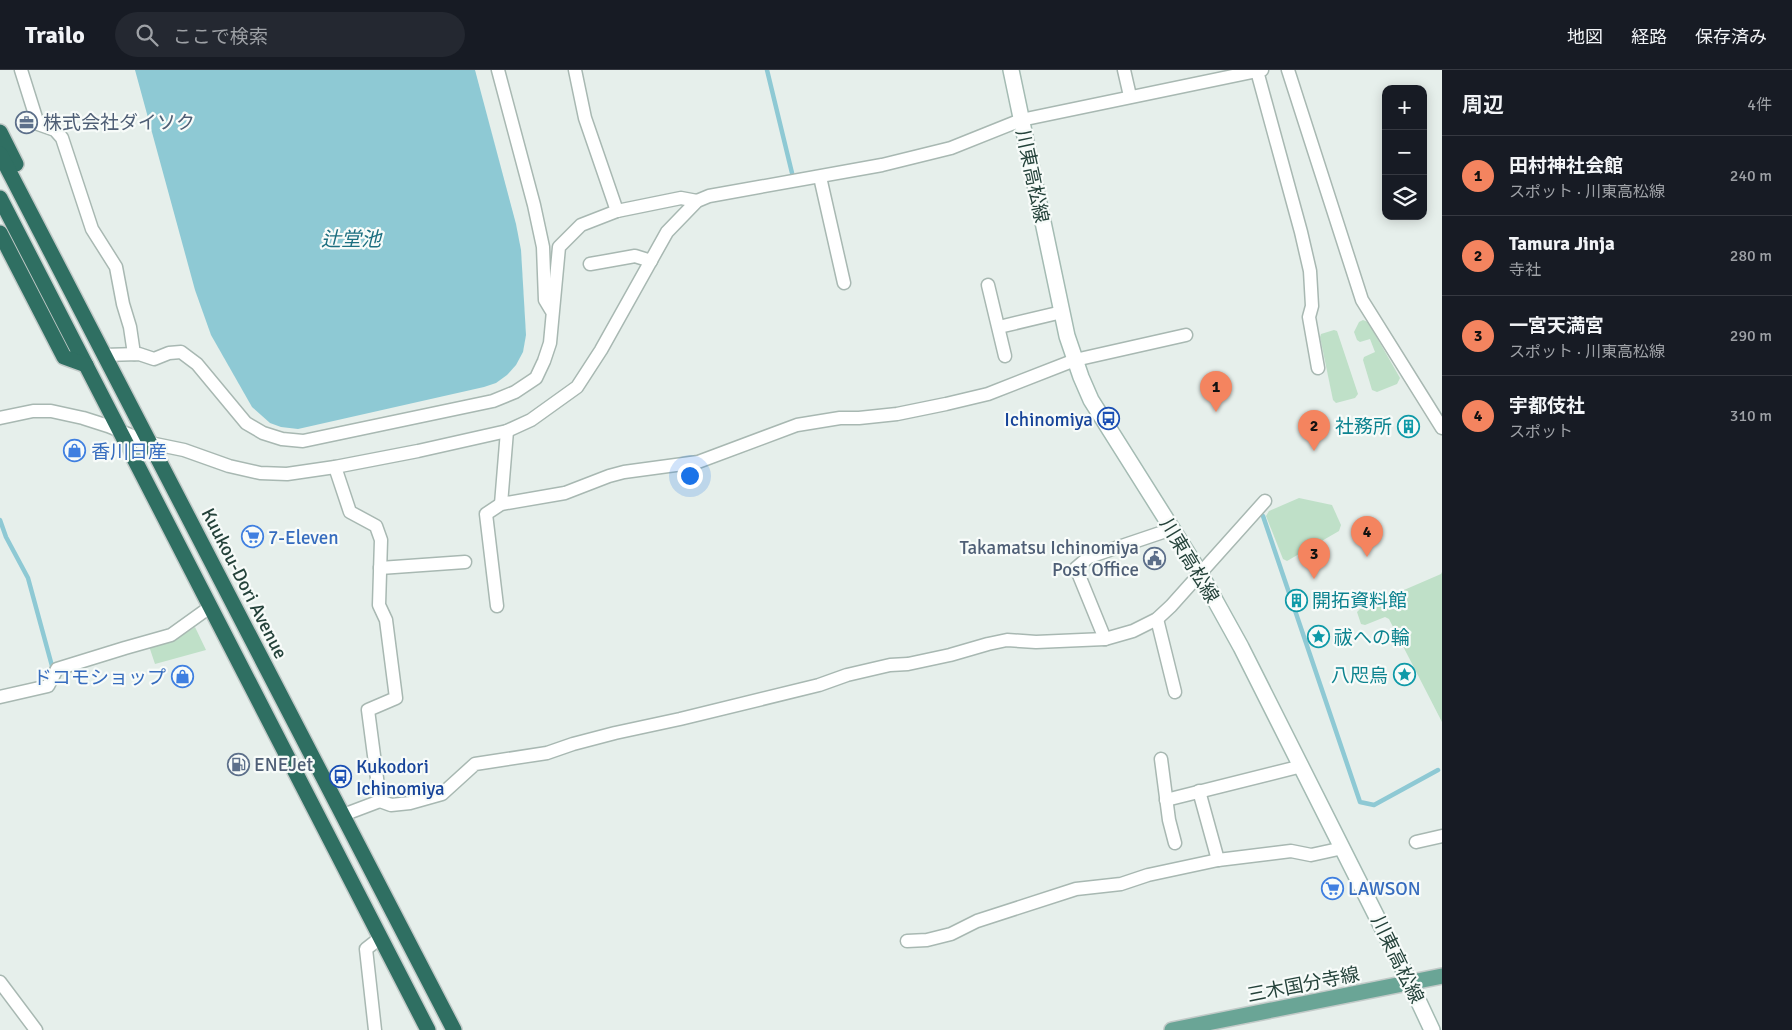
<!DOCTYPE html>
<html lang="ja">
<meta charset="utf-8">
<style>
body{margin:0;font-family:Signika,"Noto Sans JP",sans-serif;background:#242831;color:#f1f3f6}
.controls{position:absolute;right:15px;top:15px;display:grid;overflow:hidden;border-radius:10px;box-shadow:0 2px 12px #0003}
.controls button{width:45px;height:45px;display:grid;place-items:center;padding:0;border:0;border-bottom:1px solid #363941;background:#171b24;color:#f1f3f6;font:25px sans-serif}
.you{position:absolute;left:689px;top:405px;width:18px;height:18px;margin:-12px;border:4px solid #fff;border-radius:50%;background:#1a73e8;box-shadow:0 0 0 8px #1a73e833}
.badge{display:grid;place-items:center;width:32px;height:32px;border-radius:50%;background:#f4845f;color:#111;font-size:16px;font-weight:700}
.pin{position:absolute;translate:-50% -41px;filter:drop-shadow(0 1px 2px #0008)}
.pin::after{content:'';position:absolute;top:26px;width:18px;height:15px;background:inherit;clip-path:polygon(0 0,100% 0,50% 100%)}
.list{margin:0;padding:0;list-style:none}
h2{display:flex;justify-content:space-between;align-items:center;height:65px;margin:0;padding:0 20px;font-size:21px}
h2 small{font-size:16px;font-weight:400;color:#9ea1a6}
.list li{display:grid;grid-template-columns:32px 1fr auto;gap:15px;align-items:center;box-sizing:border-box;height:80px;padding:0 20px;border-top:1px solid #363941}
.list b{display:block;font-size:19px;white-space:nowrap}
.list p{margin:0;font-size:16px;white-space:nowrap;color:#9ea1a6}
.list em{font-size:16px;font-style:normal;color:#9ea1a6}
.icon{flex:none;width:28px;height:28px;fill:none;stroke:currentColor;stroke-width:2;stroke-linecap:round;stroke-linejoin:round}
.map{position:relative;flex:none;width:1442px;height:960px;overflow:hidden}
header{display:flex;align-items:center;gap:30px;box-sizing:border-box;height:70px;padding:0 25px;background:#171b24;border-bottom:1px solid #363941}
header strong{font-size:24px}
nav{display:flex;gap:28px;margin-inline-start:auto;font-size:18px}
.search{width:350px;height:45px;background:#242831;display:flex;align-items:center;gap:12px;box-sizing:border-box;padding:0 18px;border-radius:28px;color:#9ea1a6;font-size:19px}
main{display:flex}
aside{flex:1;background:#171b24}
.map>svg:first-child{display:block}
</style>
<header>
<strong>Trailo</strong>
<div class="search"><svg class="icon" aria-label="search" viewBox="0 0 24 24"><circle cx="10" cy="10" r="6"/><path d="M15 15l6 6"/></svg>ここで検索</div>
<nav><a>地図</a><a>経路</a><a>保存済み</a></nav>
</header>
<main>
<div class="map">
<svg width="1442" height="960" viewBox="0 0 1442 960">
<rect width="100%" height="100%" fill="#e6efeb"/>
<g fill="#bfe0c8">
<polygon points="1363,250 1368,252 1400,308 1397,314 1377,322 1372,320 1363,290 1364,287 1375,282 1370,269 1360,272 1357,270 1354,262 1359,252"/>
<polygon points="1334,260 1337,261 1358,324 1355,328 1336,333 1333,330 1320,267 1321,264"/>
<polygon points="1299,428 1332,435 1341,455 1339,461 1287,491 1283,489 1266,446 1269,441"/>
<polygon points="1442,502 1442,652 1389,549 1385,547 1365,555 1361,554 1357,542 1360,539 1441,504"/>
<polygon points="195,557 206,580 155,594 149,576 176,569"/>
</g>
<polygon fill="#8ec9d4" points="135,0 475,0 516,154 521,180 526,265 523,282 516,295 507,305 496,313 484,317 298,359 281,357 270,353 252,337 211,265 195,220"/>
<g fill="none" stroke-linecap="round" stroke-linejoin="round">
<g stroke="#8ec9d4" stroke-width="4.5">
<polyline points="767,0 792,103"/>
<polyline points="1263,446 1360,732 1374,735 1438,700"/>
<polyline points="0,450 6,467 28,508 52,596 51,601"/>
</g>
<defs>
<g id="street">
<polyline points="21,0 38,54 55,60 62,68 92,159 116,197 123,234 130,257 134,284"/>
<polyline points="498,0 534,135 543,177 545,230 551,240"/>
<polyline points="575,0 585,48 617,141"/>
<polyline points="1124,0 1130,26"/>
<polyline points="1288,0 1362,230 1442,358"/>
<polyline points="1257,1 1301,162 1310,201 1312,236 1309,247 1318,298"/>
<polyline points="820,107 844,213"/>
<polyline points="590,194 635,186 651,191"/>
<polyline points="988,215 1005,286"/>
<polyline points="999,257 1062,242"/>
<polyline points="104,285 139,284 154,289 169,283 181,282 197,294 246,353 263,363 282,369 303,371 493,331 515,322 536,308 544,291 550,273 559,177 581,155 617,141 681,128 697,131"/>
<polyline points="0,348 33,341 51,341 83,348 108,356 150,373 184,380 229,396 260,403 287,404 335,397 418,381 507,361 531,350 577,317 601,280 667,162 697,131 709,126 882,95 951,78 1021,50 1262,0"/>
<polyline points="335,397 350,442 376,456 381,470 379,535 386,550 396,628 368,640 380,731 343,745"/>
<polyline points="501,434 507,361"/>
<polyline points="380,498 465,492"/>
<polyline points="497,536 486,444 501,434 565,423 609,406 624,402 698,392 797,355 840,348 859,348 897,344 946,334 988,324 1075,290 1186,265"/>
<polyline points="1157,549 1175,622"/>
<polyline points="1105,569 1076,498 1089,487 1172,459"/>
<polyline points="0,627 48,616 57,599 125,578 171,565 210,537"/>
<polyline points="1161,689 1169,750 1175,773"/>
<polyline points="1199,721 1218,790"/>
<polyline points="1166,730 1302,696"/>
<polyline points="380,731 391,735 410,733 442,724 475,694 547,683 573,674 615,663 680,649 819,615 847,605 890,595 908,594 950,585 988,574 1007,570 1036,572 1105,569 1133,561 1157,549 1171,536 1265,431"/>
<polyline points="1416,772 1442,766"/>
<polyline points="907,871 927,870 951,864 977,851 1076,819 1121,814 1148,805 1218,790 1291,781 1311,785 1343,778"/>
<polyline points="0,912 36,960"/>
<polyline points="375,960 366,879 380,868"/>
</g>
<polyline id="secondary" points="1011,0 1067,266 1081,307 1091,330 1200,503 1241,577 1410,913 1432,960"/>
<polyline id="primary" points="1172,960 1442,906"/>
<g id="highway">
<polyline points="0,62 16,94"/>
<polyline points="0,84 454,960"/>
<polyline points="0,128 428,960"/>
<polyline points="0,163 64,287 86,295"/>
</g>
</defs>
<use href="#street" stroke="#a8b8b2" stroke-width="15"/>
<use href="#secondary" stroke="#a4bbb3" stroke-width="18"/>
<use href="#primary" stroke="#c2cac8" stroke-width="18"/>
<use href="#highway" stroke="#c2cac8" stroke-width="18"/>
<use href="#street" stroke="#fff" stroke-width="12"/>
<use href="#secondary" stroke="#fff" stroke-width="15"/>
<use href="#primary" stroke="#6aa596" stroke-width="15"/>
<use href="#highway" stroke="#2f6f62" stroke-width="15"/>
</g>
<defs>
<symbol id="office-ring" viewBox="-11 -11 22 22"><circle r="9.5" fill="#f7fbf9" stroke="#5c6f8a" stroke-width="1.5"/><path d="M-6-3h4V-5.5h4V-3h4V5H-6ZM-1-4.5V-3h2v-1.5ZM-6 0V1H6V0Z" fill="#5c6f8a"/></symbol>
<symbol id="bus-ring" viewBox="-11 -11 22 22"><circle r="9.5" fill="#f7fbf9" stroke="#1a4fb4" stroke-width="1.5"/><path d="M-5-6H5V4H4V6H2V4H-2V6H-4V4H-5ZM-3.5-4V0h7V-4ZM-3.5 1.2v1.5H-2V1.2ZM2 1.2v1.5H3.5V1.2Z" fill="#1a4fb4"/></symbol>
<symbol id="building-ring" viewBox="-11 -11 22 22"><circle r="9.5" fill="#f7fbf9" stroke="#0f9aa8" stroke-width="1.5"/><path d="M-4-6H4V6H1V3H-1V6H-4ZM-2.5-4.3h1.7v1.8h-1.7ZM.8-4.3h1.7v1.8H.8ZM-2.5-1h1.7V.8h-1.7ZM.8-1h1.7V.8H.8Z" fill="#0f9aa8"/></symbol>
<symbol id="shop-ring" viewBox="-11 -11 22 22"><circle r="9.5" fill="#f7fbf9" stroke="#3f7fe0" stroke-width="1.5"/><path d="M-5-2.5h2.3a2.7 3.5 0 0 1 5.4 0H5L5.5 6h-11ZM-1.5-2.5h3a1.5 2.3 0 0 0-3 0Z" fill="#3f7fe0"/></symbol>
<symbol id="supermarket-ring" viewBox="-11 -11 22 22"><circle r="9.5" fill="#f7fbf9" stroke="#3f7fe0" stroke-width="1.5"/><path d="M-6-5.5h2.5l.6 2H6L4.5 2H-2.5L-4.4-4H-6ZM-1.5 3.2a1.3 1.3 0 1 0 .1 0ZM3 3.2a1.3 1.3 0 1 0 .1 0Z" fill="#3f7fe0"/></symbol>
<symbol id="civic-ring" viewBox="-11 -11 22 22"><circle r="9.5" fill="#f7fbf9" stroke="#5c6f8a" stroke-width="1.5"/><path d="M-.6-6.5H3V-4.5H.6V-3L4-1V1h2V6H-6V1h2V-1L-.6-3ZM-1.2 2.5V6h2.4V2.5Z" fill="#5c6f8a"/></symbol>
<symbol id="sight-ring" viewBox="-11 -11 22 22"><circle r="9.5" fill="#f7fbf9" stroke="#0f9aa8" stroke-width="1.5"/><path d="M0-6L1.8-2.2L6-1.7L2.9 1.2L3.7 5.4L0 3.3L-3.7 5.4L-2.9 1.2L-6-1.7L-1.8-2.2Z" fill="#0f9aa8"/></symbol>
<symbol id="fuel-ring" viewBox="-11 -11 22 22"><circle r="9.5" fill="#f7fbf9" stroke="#5c6f8a" stroke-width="1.5"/><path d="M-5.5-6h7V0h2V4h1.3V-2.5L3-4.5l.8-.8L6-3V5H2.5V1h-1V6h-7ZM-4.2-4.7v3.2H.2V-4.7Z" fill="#5c6f8a"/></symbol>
</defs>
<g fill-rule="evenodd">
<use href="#office-ring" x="14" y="40" width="25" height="25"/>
<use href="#bus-ring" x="1096" y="336" width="25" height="25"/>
<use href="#building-ring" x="1396" y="344" width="25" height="25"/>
<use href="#shop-ring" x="62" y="368" width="25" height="25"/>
<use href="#supermarket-ring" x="240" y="454" width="25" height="25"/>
<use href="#civic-ring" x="1142" y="476" width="25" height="25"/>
<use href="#building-ring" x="1284" y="518" width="25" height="25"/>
<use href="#sight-ring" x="1306" y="554" width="25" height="25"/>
<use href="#sight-ring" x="1392" y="592" width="25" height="25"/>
<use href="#shop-ring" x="170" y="594" width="25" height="25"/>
<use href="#fuel-ring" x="226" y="682" width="25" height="25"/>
<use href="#bus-ring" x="328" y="694" width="25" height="25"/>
<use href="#supermarket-ring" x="1320" y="806" width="25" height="25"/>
</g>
<g text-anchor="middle" stroke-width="4.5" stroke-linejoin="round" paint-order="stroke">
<g font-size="19" fill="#4e5e75" stroke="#f7fbf9" text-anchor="start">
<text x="43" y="59">株式会社ダイソク</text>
<text x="1139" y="484" text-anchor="end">Takamatsu Ichinomiya<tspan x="1139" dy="22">Post Office</tspan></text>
<text x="254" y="701">ENEJet</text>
</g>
<g font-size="19" fill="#24423a" stroke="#f7fbf9">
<text transform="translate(1033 106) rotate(78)" y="7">川東高松線</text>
<text transform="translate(1190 490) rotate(59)" y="7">川東高松線</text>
<text transform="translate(245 513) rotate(63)" y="7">Kuukou-Dori Avenue</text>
<text transform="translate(1398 889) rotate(64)" y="7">川東高松線</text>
<text transform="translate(1303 914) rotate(-11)" y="7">三木国分寺線</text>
</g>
<g font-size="19" fill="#164399" stroke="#f7fbf9" text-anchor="end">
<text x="1093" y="356">Ichinomiya</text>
<text x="356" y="703" text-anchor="start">Kukodori<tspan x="356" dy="22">Ichinomiya</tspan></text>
</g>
<g font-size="19" fill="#0d838f" stroke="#f7fbf9" text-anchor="end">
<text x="1392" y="363">社務所</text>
<text x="1312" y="537" text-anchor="start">開拓資料館</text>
<text x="1334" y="574" text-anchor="start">祓への輪</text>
<text x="1388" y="612">八咫烏</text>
</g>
<g font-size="19" fill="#366cbe" stroke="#f7fbf9" text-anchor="start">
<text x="91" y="388">香川日産</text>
<text x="268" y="474">7-Eleven</text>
<text x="166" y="614" text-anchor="end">ドコモショップ</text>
<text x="1348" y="825">LAWSON</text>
</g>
<g font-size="20" font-style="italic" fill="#1c6f80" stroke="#f7fbf9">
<text x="351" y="176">辻堂池</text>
</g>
</g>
</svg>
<div class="controls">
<button>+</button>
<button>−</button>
<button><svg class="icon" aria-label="layers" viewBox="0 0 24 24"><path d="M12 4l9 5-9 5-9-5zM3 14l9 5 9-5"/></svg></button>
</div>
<div class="you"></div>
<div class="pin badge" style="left:1216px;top:342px">1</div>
<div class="pin badge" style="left:1314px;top:381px">2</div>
<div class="pin badge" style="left:1314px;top:509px">3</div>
<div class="pin badge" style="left:1367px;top:487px">4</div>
</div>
<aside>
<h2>周辺<small>4件</small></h2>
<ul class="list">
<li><span class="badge">1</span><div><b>田村神社会館</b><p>スポット · 川東高松線</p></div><em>240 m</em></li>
<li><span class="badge">2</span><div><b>Tamura Jinja</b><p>寺社</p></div><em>280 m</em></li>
<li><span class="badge">3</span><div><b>一宮天満宮</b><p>スポット · 川東高松線</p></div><em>290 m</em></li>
<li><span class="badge">4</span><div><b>宇都伎社</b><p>スポット</p></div><em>310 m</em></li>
</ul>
</aside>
</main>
